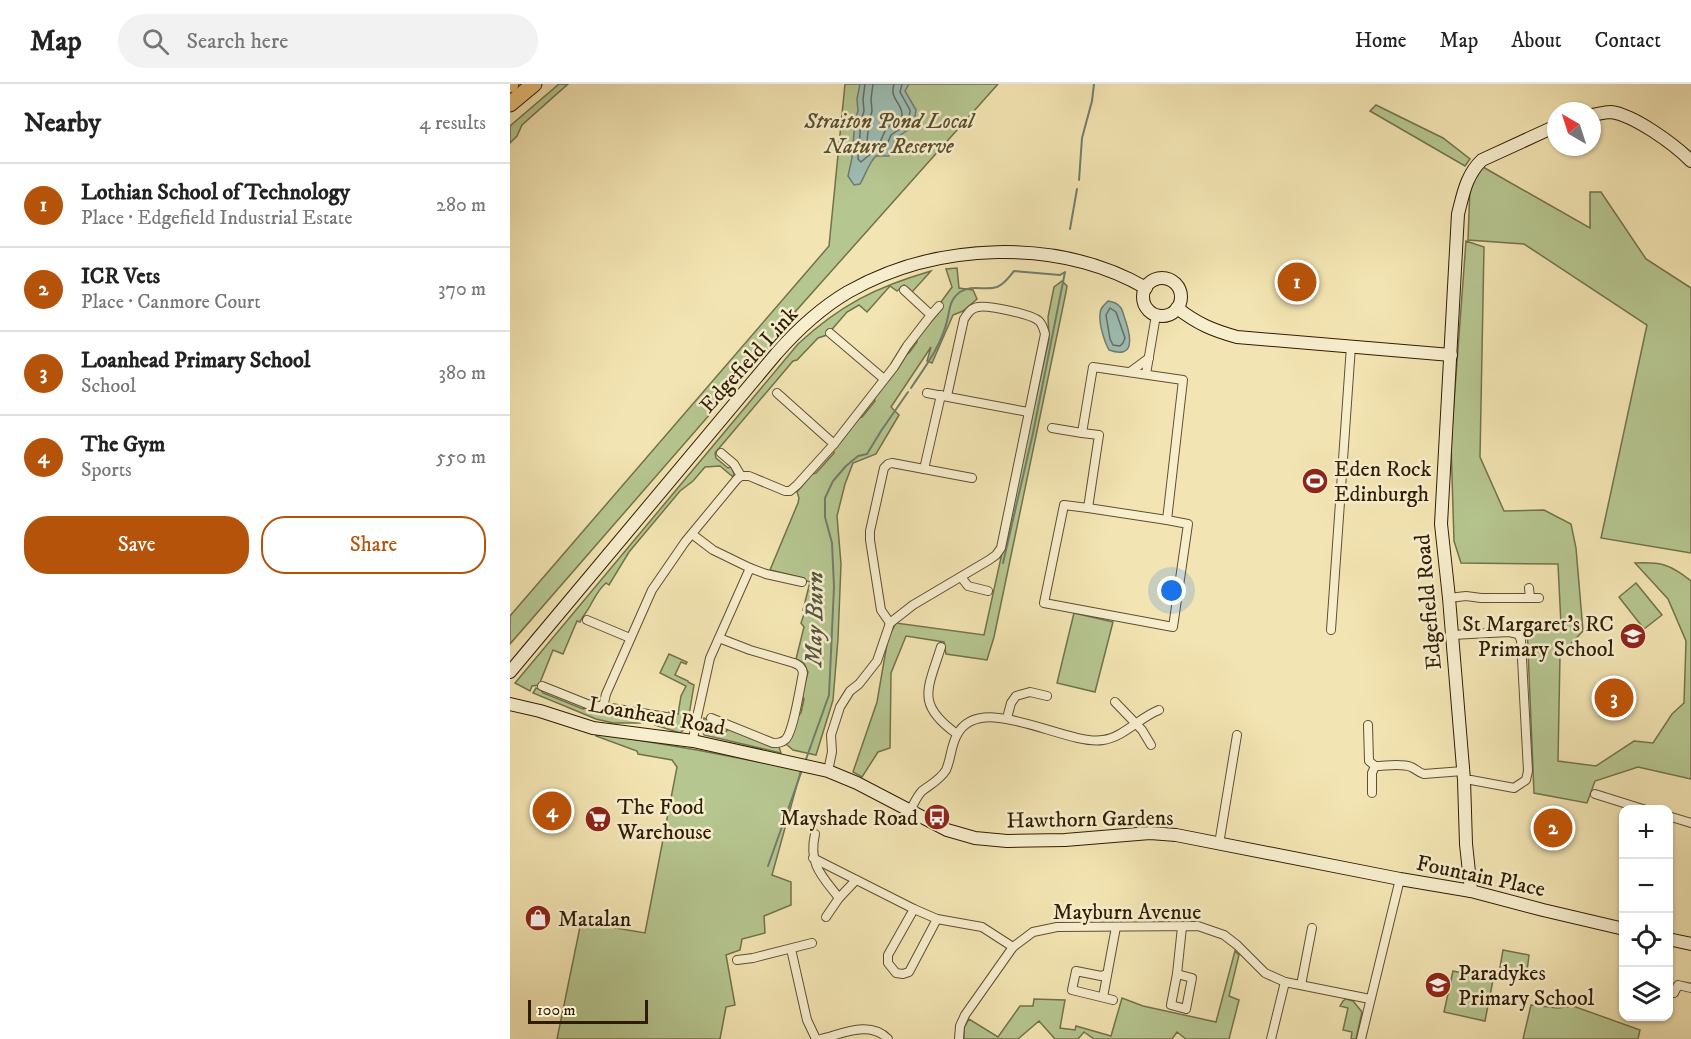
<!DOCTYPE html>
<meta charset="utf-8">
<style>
body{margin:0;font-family:"IM FELL DW Pica",serif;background:#f2f2f2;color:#222}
.controls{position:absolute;right:18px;bottom:18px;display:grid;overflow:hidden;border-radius:12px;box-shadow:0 2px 4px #0004}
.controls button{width:54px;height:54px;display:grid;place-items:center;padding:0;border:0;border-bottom:2px solid #e0e0e0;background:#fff;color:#222;font:30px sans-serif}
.compass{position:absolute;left:1037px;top:18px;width:54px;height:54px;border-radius:50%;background:#fff;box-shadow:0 2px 4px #0004;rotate:321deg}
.scale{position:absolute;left:18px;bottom:15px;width:120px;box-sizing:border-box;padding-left:6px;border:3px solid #2f1d03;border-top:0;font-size:16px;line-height:21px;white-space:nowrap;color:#2f1d03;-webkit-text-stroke:4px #f7eece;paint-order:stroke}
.you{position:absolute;left:662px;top:507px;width:21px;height:21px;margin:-15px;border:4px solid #fff;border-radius:50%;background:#1a73e8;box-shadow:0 0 0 9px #1a73e833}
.badge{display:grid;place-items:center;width:39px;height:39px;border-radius:50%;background:#b45309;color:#fff;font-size:20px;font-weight:700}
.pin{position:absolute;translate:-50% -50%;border:3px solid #fff;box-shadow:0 2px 6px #0006}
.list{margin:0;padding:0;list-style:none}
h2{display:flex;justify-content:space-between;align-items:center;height:78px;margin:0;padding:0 24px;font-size:26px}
h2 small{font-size:20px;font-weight:400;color:#767676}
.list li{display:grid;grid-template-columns:39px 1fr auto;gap:18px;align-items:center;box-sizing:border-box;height:84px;padding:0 24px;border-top:2px solid #e0e0e0}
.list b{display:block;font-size:22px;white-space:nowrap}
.list p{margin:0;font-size:20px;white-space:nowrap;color:#767676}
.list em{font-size:20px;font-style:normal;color:#767676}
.actions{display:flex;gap:12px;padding:18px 24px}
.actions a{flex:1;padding:14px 0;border:2px solid #b45309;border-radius:24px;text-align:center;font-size:21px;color:#b45309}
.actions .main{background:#b45309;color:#fff}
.icon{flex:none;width:33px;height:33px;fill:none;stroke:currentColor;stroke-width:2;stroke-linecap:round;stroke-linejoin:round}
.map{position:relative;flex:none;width:1181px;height:955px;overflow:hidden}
header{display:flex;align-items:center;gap:36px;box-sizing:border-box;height:84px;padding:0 30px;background:#fff;border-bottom:2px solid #e0e0e0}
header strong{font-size:28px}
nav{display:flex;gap:33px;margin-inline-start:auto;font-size:21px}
.search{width:420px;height:54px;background:#f2f2f2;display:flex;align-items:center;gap:15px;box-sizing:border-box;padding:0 21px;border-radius:33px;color:#767676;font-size:22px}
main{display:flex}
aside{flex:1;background:#fff}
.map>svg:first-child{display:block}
</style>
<header>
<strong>Map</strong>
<div class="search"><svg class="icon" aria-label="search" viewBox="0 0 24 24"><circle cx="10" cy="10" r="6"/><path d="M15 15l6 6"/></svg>Search here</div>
<nav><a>Home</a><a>Map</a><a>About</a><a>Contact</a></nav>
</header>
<main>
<aside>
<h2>Nearby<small>4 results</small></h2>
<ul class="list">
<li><span class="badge">1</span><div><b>Lothian School of Technology</b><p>Place · Edgefield Industrial Estate</p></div><em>280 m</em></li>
<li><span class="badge">2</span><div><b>ICR Vets</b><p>Place · Canmore Court</p></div><em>370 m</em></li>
<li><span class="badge">3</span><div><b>Loanhead Primary School</b><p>School</p></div><em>380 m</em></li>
<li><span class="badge">4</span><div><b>The Gym</b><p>Sports</p></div><em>550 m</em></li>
</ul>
<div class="actions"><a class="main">Save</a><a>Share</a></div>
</aside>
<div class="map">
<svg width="1181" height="955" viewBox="0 0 1181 955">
<rect width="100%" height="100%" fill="#f3e5b3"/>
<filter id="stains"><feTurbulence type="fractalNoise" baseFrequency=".00333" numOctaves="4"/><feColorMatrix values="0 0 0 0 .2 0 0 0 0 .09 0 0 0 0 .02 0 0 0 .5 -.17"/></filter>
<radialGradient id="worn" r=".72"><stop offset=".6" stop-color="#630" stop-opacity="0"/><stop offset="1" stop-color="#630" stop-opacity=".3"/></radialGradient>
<g fill="#b6c690" stroke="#72724a" stroke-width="1.5">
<polygon points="49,0 58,0 12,41 7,52 0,59 0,42"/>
<polygon points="335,0 488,0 285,228 288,229 0,560 0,532 319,162"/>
<polygon points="866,21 933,54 960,75 955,82 860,27"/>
<polygon points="973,83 1080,144 1080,108 1091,108 1136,175 1181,204 1181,469 1091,454 1137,241 1014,160 958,156 960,103"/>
<path d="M956,157L974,163L970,373L994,427L1034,426L1061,440L1066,464L1073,547L1050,571L1048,677L1086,682L1124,657L1143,659L1162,630L1174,619L1176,557L1158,515L1125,479C1151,478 1160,480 1181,497V695L1128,683L1085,697L1077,719L1024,709L1017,542L1051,541L1048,480L951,479L944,457L941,359Z"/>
<polygon points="447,184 449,204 463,206 467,215 453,227 443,231 422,279 417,277 421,263 381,323 389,331 366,370 343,379 335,400 327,432 331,480 328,555 323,616 306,671 283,666 276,660 282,653 288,632 291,629 294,615 292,611 298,588 294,579 286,575 294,543 291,539 295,527 293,526 300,498 294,496 294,494 260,486 288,419 289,414 287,408 302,390 306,389 324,369 323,365 348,334 352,333 365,317 364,314 395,271 399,269 407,258 407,254 432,225 431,218 442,203 436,185"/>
<path d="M421,187L402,208L394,201L387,207L380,202L357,228L349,221L337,228L317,251L308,254L287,276L283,277L205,369L206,374L218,384L221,383L224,389L223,393L210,382L195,383L183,397L170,407L119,468L99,501L96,499C88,506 86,512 81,520C78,527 73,531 70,538L67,537L53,570L43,566L29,601L22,602L20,607L5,599L288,260C330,221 366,203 421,187Z"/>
<polygon points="552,197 557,202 556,208 484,553 477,576 436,570 434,558 396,552 381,589 380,664 368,668 352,693 343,688 367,618 378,554 386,539 474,551 539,255 538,233 544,203"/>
<polygon points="1126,499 1152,531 1134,545 1109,513"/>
<polygon points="564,529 603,538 585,608 547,599"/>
<polygon points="159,570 177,578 176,580 171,578 165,591 178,597 178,598 184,601 177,643 170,649 145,641 147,635 157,637 159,628 168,630 171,612 176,602 150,589"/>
<polygon points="26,604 31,606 33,609 73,625 76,624 102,629 105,631 126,634 129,632 133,633 132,638 130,639 103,639 86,635 23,609"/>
<polygon points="194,634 206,640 208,644 206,649 213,652 217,646 220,645 269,663 271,669 194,651 192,642"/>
<polygon points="86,649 187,666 291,686 262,791 281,798 281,821 254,832 255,849 232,855 230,866 216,871 225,921 216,923 210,955 47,955 71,838 135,849 167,683 162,676 128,670 127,667 86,652"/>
<polygon points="993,866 1019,871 1017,887 990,883"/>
<polygon points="725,867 729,871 719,912 729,916 719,955 676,955 667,948 662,955 584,955 574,948 568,955 545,955 529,937 508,955 454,955 454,944 459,935 488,953 510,922 523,922 524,915 555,916 550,944 565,946 566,942 601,952 612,914 633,922 706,938"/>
<polygon points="943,887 983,896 975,937 934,928"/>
<polygon points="836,915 843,917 852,928 846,955 841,955 842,948 833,946 838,924 830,922 833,917"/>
<polygon points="1021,921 1048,924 1063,922 1130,946 1128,955 1013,955"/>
</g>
<g fill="#9dbdb4" stroke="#717d6d" stroke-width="1.5">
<path d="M350,0H399L395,7L406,26L404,39L398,46L386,54L379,72H366C358,80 356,90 350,100L344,101L338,92L342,74L345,36L348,27L347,15Z"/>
<path d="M598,217C603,218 608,219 611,224C613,227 614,233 616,238C621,254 625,275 599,266C594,257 589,240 590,230C590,224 594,221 598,217Z"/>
</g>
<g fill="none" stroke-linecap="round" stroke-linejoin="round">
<g stroke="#666d5c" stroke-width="1.5">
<polyline points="355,0 353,15 354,27 351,37 348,75 351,78 364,67 375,65 381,51 394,42 399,35 400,26 390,8 392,0"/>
<path d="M363,0L361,15L362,27L359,39L357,57L360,60L370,58L376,45L392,32C393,19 379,16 384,0"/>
<polygon points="600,224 606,228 615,254 613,259 610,262 603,261 600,255 596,231"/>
</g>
<g stroke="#717d6d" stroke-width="2">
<polyline points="569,96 572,54 582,17 584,0"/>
<polyline points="560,145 567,105"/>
<path d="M401,304C415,283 431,262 437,237C440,226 439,216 450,208C462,200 475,207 487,203C495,200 499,193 504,187L550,191L555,188L523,349L493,479"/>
<polyline points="295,678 319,611 324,503 322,459 315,433 315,414 323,397 336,382 348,372 357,370 371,347 398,308"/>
<polyline points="258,782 292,686"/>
</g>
<defs>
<g id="street">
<polyline points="421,231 429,222"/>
<polyline points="320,249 374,295"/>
<polygon points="583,283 673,296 657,436 678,440 663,543 534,519 554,421 578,424 589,351 572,349"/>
<polyline points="620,288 639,274"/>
<polyline points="636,290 646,231"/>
<polyline points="267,309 324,360"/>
<polyline points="417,309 518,328"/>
<polyline points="542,344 572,349"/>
<polyline points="211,369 224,380 231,392"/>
<polyline points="414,385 431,311"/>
<polyline points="231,392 239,392 275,407 280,407 287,401 324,360 384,283 397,262 421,231 394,206"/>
<polyline points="578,424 657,436"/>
<polyline points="182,450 203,466 240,484 200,574 185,642 183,657"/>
<polyline points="240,484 256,490 292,498"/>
<polyline points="451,493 458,502 478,507"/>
<polyline points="1019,504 1020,514"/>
<polyline points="939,514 956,512 971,514 1029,514"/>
<polyline points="77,536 120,554"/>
<polyline points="380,539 371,526 360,456 360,447 374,384 378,380 382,379 462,394"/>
<polyline points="821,546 841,262"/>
<polyline points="942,551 999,548 1008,550 1011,556 1018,687 1016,696 1004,704 961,696 954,696"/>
<path d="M431,563C418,605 405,620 447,650"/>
<polyline points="32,602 77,620 156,633"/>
<polyline points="605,618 632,646 641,661"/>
<polyline points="93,623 96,610 142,506 175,458 227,395 231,392"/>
<path d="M201,634L263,659C268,659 272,659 276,655C284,645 290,603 293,589C292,583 289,581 284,579L240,566L209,554"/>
<polyline points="497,634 501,619 506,612 520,608 537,612"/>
<polyline points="858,641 859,677 865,682 862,689 862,709"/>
<path d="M865,682C876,682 892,679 901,683C906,685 909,689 914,690L953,687"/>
<path d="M318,687L322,668L321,651L330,623L340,607L349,600L367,577L380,539L403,521L479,476L486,471L491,464L535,250C534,246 532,240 529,237C521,230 478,221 468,223C461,224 458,229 454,235L437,312"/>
<polyline points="1085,710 1136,726"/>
<path d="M400,726C404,720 407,712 412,707C421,700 430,696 436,686C441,675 441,661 447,651C470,606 555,662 593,656C614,653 630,633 649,626"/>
<polyline points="1158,732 1181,739"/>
<path d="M305,750C298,780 312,792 329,814L346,796"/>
<polyline points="709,760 727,651"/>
<polyline points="303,774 404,825 427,835 472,843 503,863"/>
<polyline points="404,825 378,871 378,879 386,889 393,890 399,888 427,835"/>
<polyline points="316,833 329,814"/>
<polyline points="281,865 297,936 306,955"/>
<polyline points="227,876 243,874 302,859"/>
<polyline points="597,890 591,892 566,887 562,906 603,916"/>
<polygon points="667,890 682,894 676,925 661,921"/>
<polyline points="667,890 672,843"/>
<polyline points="791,901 802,844"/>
<polyline points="1164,909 1168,901 1181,904"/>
<polyline points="593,913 606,843"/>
<path d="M311,955C332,950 360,936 378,955"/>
<polyline points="449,955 450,942 455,931 503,863 523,848 547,843 688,842 714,851 727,861 755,889 775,898 860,915"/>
<polyline points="761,955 775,898"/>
<polyline points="851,955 890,795"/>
</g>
<g id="secondary">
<path d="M1082,31C1088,30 1095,28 1101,28C1124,31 1164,60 1181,77"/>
<circle cx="652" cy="213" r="19"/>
<path d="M667,224C688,240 702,246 727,253L941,271"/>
<path d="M0,588L266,270C287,246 311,224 338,208C427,158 547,153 636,204"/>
<polyline points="0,620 30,627 83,644 183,657 318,687 347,699 437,746 465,754 497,757 555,756 640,749 666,751 890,795 961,807 1033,826 1114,845"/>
<path d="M961,807L956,760L954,696L939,514L931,440L948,130C953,111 956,91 972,76L1046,42"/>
<polyline points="1158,855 1181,860"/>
</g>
<g id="highway">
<polyline points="0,1 1,0"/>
<polyline points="0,20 24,0"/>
</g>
</defs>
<use href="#street" stroke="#604f2f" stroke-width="10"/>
<use href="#secondary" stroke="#2f1d03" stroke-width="14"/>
<use href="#highway" stroke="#2f1d03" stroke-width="17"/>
<use href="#street" stroke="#f7eece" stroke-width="8"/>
<use href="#secondary" stroke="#f7eece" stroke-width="12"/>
<use href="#highway" stroke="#eac27a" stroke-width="15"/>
</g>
<defs>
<symbol id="stadium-disc" viewBox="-11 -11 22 22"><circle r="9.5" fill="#8f2418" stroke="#f7eece"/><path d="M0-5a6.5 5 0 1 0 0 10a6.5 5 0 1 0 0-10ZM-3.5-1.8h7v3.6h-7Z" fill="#fff"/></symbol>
<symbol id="school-disc" viewBox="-11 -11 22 22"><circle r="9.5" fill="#8f2418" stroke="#f7eece"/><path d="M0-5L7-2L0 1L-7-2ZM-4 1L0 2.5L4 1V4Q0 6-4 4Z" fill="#fff"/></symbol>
<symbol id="bus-disc" viewBox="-11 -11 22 22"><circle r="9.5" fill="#8f2418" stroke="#f7eece"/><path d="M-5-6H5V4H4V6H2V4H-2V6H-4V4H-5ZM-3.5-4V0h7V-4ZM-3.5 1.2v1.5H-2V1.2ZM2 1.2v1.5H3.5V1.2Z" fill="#fff"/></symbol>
<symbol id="supermarket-disc" viewBox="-11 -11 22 22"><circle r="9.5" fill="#8f2418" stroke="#f7eece"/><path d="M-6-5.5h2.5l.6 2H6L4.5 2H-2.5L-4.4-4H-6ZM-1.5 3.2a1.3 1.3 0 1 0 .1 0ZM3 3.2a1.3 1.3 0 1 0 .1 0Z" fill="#fff"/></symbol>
<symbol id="shop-disc" viewBox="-11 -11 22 22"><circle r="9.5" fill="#8f2418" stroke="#f7eece"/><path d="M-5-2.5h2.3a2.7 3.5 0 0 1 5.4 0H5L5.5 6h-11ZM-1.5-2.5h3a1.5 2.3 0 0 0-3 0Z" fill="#fff"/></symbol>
</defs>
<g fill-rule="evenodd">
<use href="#stadium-disc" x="790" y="382" width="30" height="30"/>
<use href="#school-disc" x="1108" y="537" width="30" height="30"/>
<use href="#bus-disc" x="412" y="718" width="30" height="30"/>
<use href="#supermarket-disc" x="73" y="720" width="30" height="30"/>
<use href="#shop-disc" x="13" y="819" width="30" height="30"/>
<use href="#school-disc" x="913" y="886" width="30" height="30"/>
</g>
<g text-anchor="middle" stroke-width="5" stroke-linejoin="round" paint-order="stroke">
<g font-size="22" font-style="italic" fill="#58502d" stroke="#f7eece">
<text x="379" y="44">Straiton Pond Local<tspan x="379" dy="25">Nature Reserve</tspan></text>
</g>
<g font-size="22" fill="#2f1d03" stroke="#f7eece">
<text transform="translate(238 275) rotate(-48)" y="8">Edgefield Link</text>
<text transform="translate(917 518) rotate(-95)" y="8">Edgefield Road</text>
<text transform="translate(147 631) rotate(10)" y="8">Loanhead Road</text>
<text transform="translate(580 734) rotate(-1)" y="8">Hawthorn Gardens</text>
<text transform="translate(971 791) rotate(12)" y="8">Fountain Place</text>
<text x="617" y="835">Mayburn Avenue</text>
</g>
<g font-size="22" fill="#2f1d03" stroke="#f7eece" text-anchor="start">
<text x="824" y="392">Eden Rock<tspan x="824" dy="25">Edinburgh</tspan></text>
<text x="1104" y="547" text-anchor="end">St Margaret's RC<tspan x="1104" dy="25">Primary School</tspan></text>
<text x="107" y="730">The Food<tspan x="107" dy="25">Warehouse</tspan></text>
<text x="408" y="741" text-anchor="end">Mayshade Road</text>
<text x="48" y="842">Matalan</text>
<text x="948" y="896">Paradykes<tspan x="948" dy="25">Primary School</tspan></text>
</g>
<g font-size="24" font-style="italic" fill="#565541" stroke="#f7eece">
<text transform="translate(304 535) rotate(-89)" y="8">May Burn</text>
</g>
</g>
<rect width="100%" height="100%" filter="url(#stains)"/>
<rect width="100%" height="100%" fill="url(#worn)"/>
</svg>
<div class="controls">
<button>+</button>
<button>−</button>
<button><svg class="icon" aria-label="locate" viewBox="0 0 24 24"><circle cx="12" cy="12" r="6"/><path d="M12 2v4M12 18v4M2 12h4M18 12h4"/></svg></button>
<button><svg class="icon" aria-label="layers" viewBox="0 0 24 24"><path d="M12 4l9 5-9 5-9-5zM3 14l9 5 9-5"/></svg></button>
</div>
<svg class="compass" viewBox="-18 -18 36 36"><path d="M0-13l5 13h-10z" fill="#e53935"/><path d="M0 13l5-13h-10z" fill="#767676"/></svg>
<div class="scale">100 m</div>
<div class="you"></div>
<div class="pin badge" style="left:787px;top:198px">1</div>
<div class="pin badge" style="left:1043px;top:744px">2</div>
<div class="pin badge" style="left:1104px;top:614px">3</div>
<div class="pin badge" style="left:42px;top:727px">4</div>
</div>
</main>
